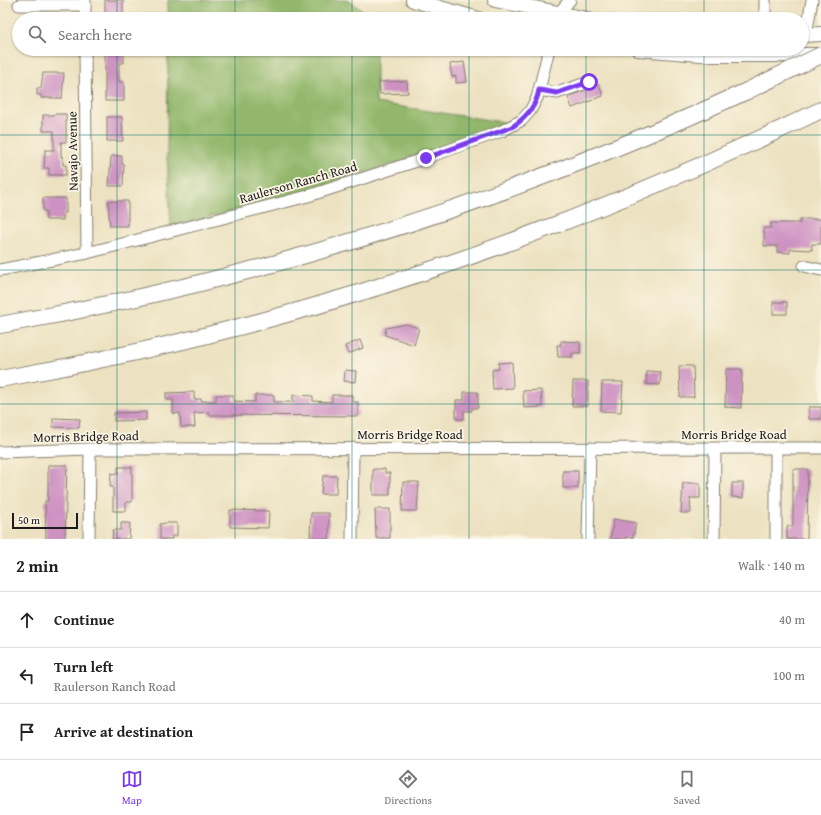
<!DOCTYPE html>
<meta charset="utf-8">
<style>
body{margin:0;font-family:"Gentium Book Plus",serif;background:#f6f6f6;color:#222}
.scale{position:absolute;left:12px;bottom:10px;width:66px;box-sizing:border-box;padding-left:4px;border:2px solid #1c1c1c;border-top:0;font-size:11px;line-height:14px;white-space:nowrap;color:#1c1c1c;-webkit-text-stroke:3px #fcf5e5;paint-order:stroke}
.stop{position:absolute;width:12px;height:12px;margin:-9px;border:3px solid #7c3aed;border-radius:50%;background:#fff}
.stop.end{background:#7c3aed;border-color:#fff;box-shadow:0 1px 4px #0008}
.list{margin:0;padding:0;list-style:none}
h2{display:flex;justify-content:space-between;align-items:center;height:52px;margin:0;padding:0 16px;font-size:17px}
h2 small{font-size:13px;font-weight:400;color:#767676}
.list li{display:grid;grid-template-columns:26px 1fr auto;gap:12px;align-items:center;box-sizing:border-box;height:56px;padding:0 16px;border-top:1px solid #e0e0e0}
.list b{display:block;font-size:15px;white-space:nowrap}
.list p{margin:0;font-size:13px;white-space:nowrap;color:#767676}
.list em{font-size:13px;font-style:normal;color:#767676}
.icon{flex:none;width:22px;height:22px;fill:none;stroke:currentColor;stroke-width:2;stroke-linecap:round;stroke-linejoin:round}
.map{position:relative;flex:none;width:821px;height:539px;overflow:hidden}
.search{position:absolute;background:#fff;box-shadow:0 1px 3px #0004;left:12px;right:12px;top:12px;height:44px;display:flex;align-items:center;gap:10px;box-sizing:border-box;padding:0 14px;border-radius:22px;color:#767676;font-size:15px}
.sheet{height:220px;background:#fff}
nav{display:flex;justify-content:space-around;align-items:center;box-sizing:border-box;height:56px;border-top:1px solid #e0e0e0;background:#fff;font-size:11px;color:#767676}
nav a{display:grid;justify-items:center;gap:2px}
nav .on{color:#7c3aed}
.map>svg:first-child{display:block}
</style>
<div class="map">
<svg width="821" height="539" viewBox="0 0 821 539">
<rect width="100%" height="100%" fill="#fcf5e5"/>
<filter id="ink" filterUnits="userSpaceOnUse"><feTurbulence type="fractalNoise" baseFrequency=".025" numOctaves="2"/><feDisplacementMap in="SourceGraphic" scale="8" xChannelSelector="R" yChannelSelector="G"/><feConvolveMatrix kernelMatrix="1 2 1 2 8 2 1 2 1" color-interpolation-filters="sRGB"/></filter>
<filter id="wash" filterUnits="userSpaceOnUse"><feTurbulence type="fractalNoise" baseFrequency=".012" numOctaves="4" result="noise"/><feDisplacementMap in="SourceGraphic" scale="16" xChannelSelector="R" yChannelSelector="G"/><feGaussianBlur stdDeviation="0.9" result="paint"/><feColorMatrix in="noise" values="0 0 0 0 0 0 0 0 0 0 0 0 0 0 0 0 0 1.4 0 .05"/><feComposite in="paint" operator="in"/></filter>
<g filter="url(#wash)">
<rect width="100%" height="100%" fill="#ece2c1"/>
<g fill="#92b76c" stroke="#576a44">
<polygon points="168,0 347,0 361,9 369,19 168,19"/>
<polygon points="168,49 376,49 376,103 509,123 425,154 306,192 171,227 167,156"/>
</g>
<g id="blocks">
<g fill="#cd91c2">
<rect x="105" y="0" width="18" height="19"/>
<polygon points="105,49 124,49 124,63 119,63 119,82 124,82 124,101 105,101"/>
<polygon points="464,62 467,82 456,83 456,76 452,77 450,64"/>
<polygon points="43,73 64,73 62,98 41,98 41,95 37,95 37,88 41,88"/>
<polygon points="407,81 408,93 380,94 379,82"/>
<polygon points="599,84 603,96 572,108 568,97"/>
<polygon points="54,114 66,114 66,142 61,142 61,157 63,157 63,165 66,165 66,175 49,175 49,168 44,168 45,150 54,150 54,131 43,131 43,115 54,115"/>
<polygon points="107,117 122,117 123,141 107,141"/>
<polygon points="111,156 122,156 122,164 124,164 123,186 109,186"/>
<polygon points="43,198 66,198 66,213 63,213 63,220 46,220 46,211 43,211"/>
<polygon points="108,201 128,201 128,226 110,226"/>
<polygon points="800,219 821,219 821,244 812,244 812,250 790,249 790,253 777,252 777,246 764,246 764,228 771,228 771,223 800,223"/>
<rect x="773" y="302" width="14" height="12"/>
<polygon points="406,324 419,328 414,345 385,335 386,328"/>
<polygon points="360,340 363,348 348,354 345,346"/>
<polygon points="561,341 580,342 580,353 572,353 572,357 558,357 557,345 561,345"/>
<polygon points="512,362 513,388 493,389 492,370 499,369 498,363"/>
<polygon points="679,366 693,366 694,397 680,397"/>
<polygon points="726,369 742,369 741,408 725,407"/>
<polygon points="345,370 356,371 355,382 344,381"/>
<polygon points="647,371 661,372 660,385 646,384"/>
<polygon points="573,381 588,381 588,406 572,406"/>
<polygon points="602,382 623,382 621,412 601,411"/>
<polygon points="541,390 542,407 524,408 523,391"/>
<polygon points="194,392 194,399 201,399 201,401 216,401 216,395 233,395 233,401 255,402 255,395 274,395 274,402 293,402 293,395 313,396 313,401 332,402 332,395 352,395 352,402 358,402 358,416 209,415 209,412 194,413 195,427 181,427 180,413 173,414 173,400 166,400 166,393"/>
<polygon points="464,392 478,392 478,408 472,408 472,411 464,411 464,419 456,419 456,400 464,400"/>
<rect x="809" y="407" width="12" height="12"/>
<polygon points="146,412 146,420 114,421 114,413"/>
<polygon points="53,418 80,419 79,428 53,427"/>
<polygon points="48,465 67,465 65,539 46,539 45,501 48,501"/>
<polygon points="118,467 132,467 132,502 126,502 126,511 113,511 113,487 110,487 111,473 118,474"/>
<polygon points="373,469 385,469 385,473 390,473 390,495 373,495"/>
<polygon points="793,469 808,469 807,539 787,539 787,526 793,526"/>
<rect x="563" y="471" width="15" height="17"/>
<polygon points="323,476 337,476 336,494 321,494"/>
<polygon points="403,482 419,482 417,511 402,511"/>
<polygon points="683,483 700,483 700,498 690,498 691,513 681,513"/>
<polygon points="732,483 743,483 743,498 732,497"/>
<polygon points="375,509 390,509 390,538 376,538"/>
<polygon points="230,510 269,511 268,528 230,527"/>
<polygon points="311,513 329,513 329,539 310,538"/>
<polygon points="614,519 636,523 633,538 626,537 625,539 610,539"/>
<polygon points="121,523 130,523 129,539 112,539 113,530 121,530"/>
<polygon points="166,523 177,523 177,536 172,536 172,539 160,539 160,524"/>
</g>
</g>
</g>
<g filter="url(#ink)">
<use href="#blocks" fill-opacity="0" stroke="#847f6e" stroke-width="1"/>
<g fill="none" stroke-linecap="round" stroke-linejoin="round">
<defs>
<g id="minor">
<polyline points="85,0 85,19"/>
<polyline points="765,0 765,19"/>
<polyline points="19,5 85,5"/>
<polyline points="556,18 558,14 570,0"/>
<polyline points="806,35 812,0"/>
<polyline points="85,49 87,253"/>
<polyline points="539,90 557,93 589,82"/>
<polyline points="804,266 821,270"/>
<polyline points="0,270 87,253 308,196 426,158 502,131 522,120 530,111 537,98 549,49"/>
<polyline points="776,448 776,539"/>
<polyline points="0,452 90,449 821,448"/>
<polyline points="89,539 90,449"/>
<polyline points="352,539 353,448"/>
<polyline points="588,539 590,448"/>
<polyline points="714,539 715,448"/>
</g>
<g id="major">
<polyline points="413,0 478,19"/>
<polyline points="495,0 587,19"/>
<polyline points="802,35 821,34"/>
<polyline points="638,49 713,55 821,55"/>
</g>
<g id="highway">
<path d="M0,325C259,280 508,201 747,91"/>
<path d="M0,379C285,330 561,236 821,110"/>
</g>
</defs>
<use href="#minor" stroke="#847f6e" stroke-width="13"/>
<use href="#major" stroke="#847f6e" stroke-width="16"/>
<use href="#highway" stroke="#847f6e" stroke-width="18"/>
<use href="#minor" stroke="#fff" stroke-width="11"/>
<use href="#major" stroke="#fff" stroke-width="14"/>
<use href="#highway" stroke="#fff" stroke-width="16"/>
<defs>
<polyline id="highway-bridge" points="747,91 821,55"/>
</defs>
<use href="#highway-bridge" stroke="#847f6e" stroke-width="18" stroke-linecap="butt"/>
<use href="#highway-bridge" stroke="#fff" stroke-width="16"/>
</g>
</g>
<g fill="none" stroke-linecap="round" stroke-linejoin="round" filter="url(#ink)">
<path stroke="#7c3aed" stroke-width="5" d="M426,158L512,127C526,118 536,107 539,90L557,93L589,82"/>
</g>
<path fill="none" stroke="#0f766e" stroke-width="1" stroke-opacity="0.55" d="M117,0V19M235,0V19M352,0V19M469,0V19M586,0V19M704,0V19M117,49V539M235,49V539M352,49V539M469,49V539M586,49V539M704,49V539M0,135H821M0,270H821M0,404H821"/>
<g text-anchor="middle" stroke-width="3.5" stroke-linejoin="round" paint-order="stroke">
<g font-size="13" fill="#1c1c1c" stroke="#fcf5e5">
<text transform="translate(72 151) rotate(-91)" y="5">Navajo Avenue</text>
<text transform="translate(298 182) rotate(-16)" y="5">Raulerson Ranch Road</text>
<text x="410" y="439">Morris Bridge Road</text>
<text x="734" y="439">Morris Bridge Road</text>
<text transform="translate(86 436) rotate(-1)" y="5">Morris Bridge Road</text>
</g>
</g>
</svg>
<div class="scale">50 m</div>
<div class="stop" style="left:589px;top:82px"></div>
<div class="stop end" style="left:426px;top:158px"></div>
<div class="search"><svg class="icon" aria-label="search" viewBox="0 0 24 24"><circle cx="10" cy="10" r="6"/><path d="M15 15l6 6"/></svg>Search here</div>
</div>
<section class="sheet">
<h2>2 min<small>Walk · 140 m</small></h2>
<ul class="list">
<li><svg class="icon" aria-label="ahead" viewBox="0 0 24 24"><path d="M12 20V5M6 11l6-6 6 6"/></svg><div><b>Continue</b></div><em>40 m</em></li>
<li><svg class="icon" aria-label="left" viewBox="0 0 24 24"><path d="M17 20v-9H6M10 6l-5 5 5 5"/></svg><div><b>Turn left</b><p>Raulerson Ranch Road</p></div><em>100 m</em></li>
<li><svg class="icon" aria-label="arrive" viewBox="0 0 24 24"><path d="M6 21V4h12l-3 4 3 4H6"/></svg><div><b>Arrive at destination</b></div></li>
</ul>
</section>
<nav>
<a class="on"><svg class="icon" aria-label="map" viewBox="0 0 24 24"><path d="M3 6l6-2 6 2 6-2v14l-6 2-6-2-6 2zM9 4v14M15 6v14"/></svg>Map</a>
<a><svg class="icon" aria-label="directions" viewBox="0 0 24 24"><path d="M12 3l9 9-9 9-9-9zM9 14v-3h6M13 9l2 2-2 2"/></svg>Directions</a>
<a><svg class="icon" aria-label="saved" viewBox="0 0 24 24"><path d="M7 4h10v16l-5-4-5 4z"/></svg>Saved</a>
</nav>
